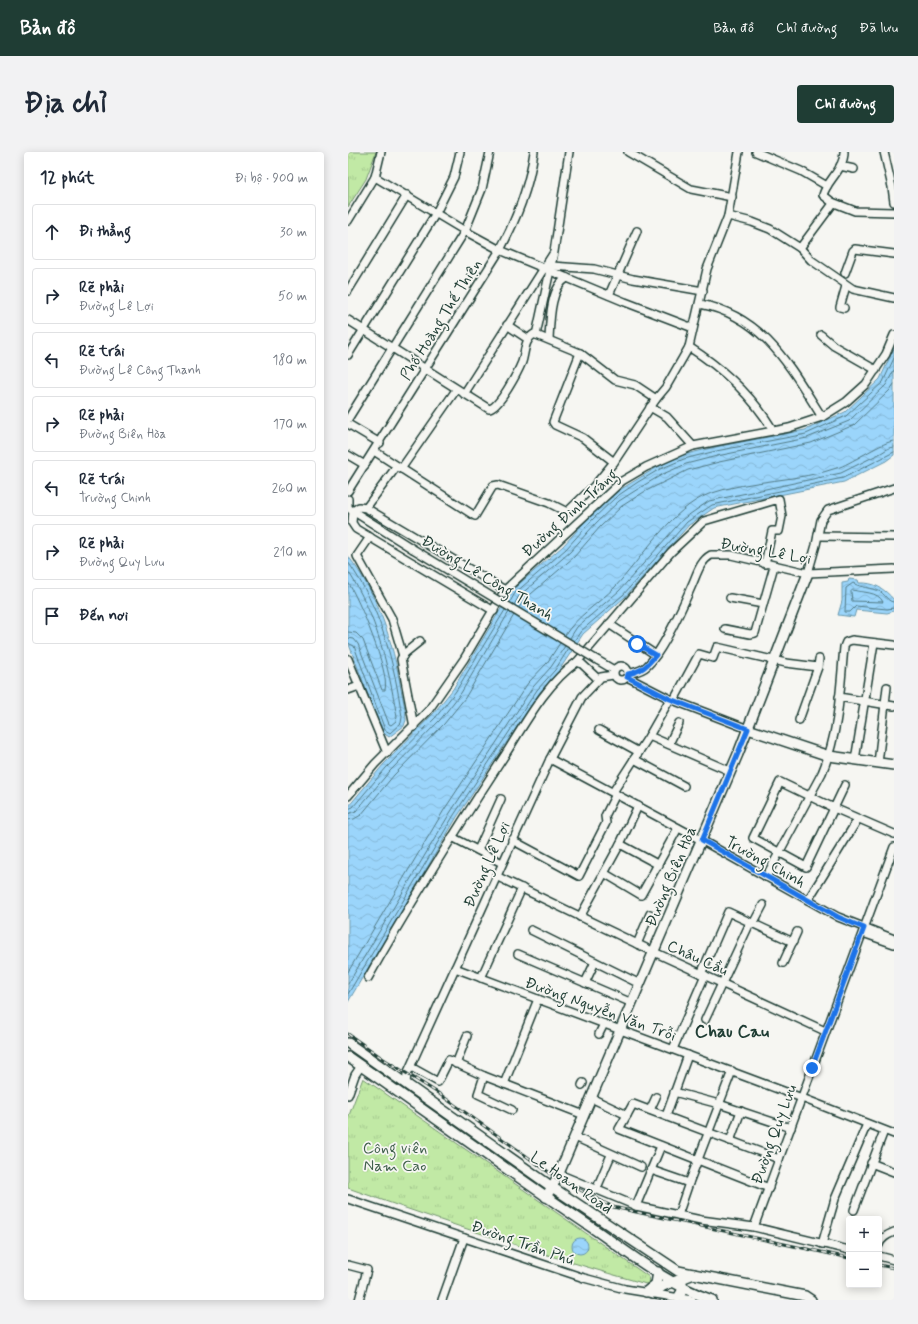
<!DOCTYPE html>
<html lang="vi">
<meta charset="utf-8">
<style>
body{margin:0;font-family:Mynerve,sans-serif;background:#f2f2f3;color:#1f2937}
.controls{position:absolute;right:12px;bottom:12px;display:grid;overflow:hidden;border-radius:4px;box-shadow:0 2px 10px #0003}
.controls button{width:36px;height:36px;display:grid;place-items:center;padding:0;border:0;border-bottom:1px solid #e0e1e3;background:#fff;color:#1f2937;font:20px sans-serif}
.stop{position:absolute;width:12px;height:12px;margin:-9px;border:3px solid #1a73e8;border-radius:50%;background:#fff}
.stop.end{background:#1a73e8;border-color:#fff;box-shadow:0 1px 4px #0008}
.list{margin:0;padding:0;list-style:none}
h2{display:flex;justify-content:space-between;align-items:center;height:52px;margin:0;padding:0 16px;font-size:17px}
h2 small{font-size:13px;font-weight:400;color:#747a83}
.list li{display:grid;grid-template-columns:26px 1fr auto;gap:12px;align-items:center;box-sizing:border-box;height:56px;margin:0 8px 8px;padding:0 8px;border:1px solid #e0e1e3;border-radius:4px}
.list b{display:block;font-size:15px;white-space:nowrap}
.list p{margin:0;font-size:13px;white-space:nowrap;color:#747a83}
.list em{font-size:13px;font-style:normal;color:#747a83}
.icon{flex:none;width:22px;height:22px;fill:none;stroke:currentColor;stroke-width:2;stroke-linecap:round;stroke-linejoin:round}
.map{position:relative;flex:none;width:546px;height:1148px;overflow:hidden;border-radius:4px}
header{display:flex;align-items:center;gap:24px;box-sizing:border-box;height:56px;padding:0 20px;background:#1f3d34;color:#fff}
header strong{font-size:19px}
nav{display:flex;gap:22px;margin-inline-start:auto;font-size:14px}
.intro{display:flex;align-items:center;justify-content:space-between;box-sizing:border-box;height:96px;padding:0 24px}
h1{margin:0;font-size:28px}
.button{padding:10px 18px;border-radius:4px;background:#1f3d34;color:#fff;font-size:14px;font-weight:700}
main{display:flex;gap:24px;padding:0 24px}
aside{flex:1;background:#fff;border-radius:4px;box-shadow:0 2px 10px #0003}
.map>svg:first-child{display:block}
</style>
<header>
<strong>Bản đồ</strong>
<nav><a>Bản đồ</a><a>Chỉ đường</a><a>Đã lưu</a></nav>
</header>
<div class="intro"><h1>Địa chỉ</h1><a class="button">Chỉ đường</a></div>
<main>
<aside>
<h2>12 phút<small>Đi bộ · 900 m</small></h2>
<ul class="list">
<li><svg class="icon" aria-label="ahead" viewBox="0 0 24 24"><path d="M12 20V5M6 11l6-6 6 6"/></svg><div><b>Đi thẳng</b></div><em>30 m</em></li>
<li><svg class="icon" aria-label="right" viewBox="0 0 24 24"><path d="M7 20v-9h11M14 6l5 5-5 5"/></svg><div><b>Rẽ phải</b><p>Đường Lê Lợi</p></div><em>50 m</em></li>
<li><svg class="icon" aria-label="left" viewBox="0 0 24 24"><path d="M17 20v-9H6M10 6l-5 5 5 5"/></svg><div><b>Rẽ trái</b><p>Đường Lê Công Thanh</p></div><em>180 m</em></li>
<li><svg class="icon" aria-label="right" viewBox="0 0 24 24"><path d="M7 20v-9h11M14 6l5 5-5 5"/></svg><div><b>Rẽ phải</b><p>Đường Biên Hòa</p></div><em>170 m</em></li>
<li><svg class="icon" aria-label="left" viewBox="0 0 24 24"><path d="M17 20v-9H6M10 6l-5 5 5 5"/></svg><div><b>Rẽ trái</b><p>Trường Chinh</p></div><em>260 m</em></li>
<li><svg class="icon" aria-label="right" viewBox="0 0 24 24"><path d="M7 20v-9h11M14 6l5 5-5 5"/></svg><div><b>Rẽ phải</b><p>Đường Quy Lưu</p></div><em>210 m</em></li>
<li><svg class="icon" aria-label="arrive" viewBox="0 0 24 24"><path d="M6 21V4h12l-3 4 3 4H6"/></svg><div><b>Đến nơi</b></div></li>
</ul>
</aside>
<div class="map">
<svg width="546" height="1148" viewBox="0 0 546 1148">
<defs>
<pattern id="park-tufts" width="24" height="20" patternUnits="userSpaceOnUse"><rect width="24" height="20" fill="#c1e9a5"/><path d="M3 7l-1-3M5 7V3M7 7l1-3M15 17l-1-3M17 17v-4M19 17l1-3" fill="none" stroke="#a5c98f"/></pattern>
<pattern id="water-waves" width="16" height="10" patternUnits="userSpaceOnUse"><rect width="16" height="10" fill="#9bd5fb"/><path d="M0 5q4-4 8 0t8 0" fill="none" stroke="#85b8d8"/></pattern>
</defs>
<rect width="100%" height="100%" fill="#f6f6f2"/>
<filter id="ink" filterUnits="userSpaceOnUse"><feTurbulence type="fractalNoise" baseFrequency=".025" numOctaves="2"/><feDisplacementMap in="SourceGraphic" scale="8" xChannelSelector="R" yChannelSelector="G"/><feConvolveMatrix kernelMatrix="1 2 1 2 8 2 1 2 1" color-interpolation-filters="sRGB"/></filter>
<g filter="url(#ink)">
<g fill="url(#park-tufts)" stroke="#70936c">
<polygon points="0,0 28,0 18,27 0,55"/>
<path d="M15,926L301,1125L302,1130L298,1132C197,1104 99,1071 0,1036V966Z"/>
</g>
<g fill="url(#water-waves)" stroke="#6998ab">
<polygon points="546,196 546,303 538,309 496,330 366,356 341,373 277,445 235,482 210,520 192,540 109,665 0,850 0,655 35,613 85,562 105,537 164,438 215,394 242,364 265,342 311,314 335,303 367,295 457,278 497,260 532,227"/>
<path d="M0,404C30,442 45,490 53,537C55,547 58,558 58,568L56,574L41,585L34,580L0,490Z"/>
<path d="M501,427L510,428L511,431C526,430 537,437 546,448V459L539,461L508,458L506,465L490,463L494,449V431L500,430Z"/>
<circle cx="232" cy="1094" r="8"/>
</g>
<g fill="none" stroke-linecap="round" stroke-linejoin="round">
<g stroke="#517a84" stroke-width="1">
<path d="M0,410C33,456 46,510 54,565L53,571L42,581L37,578L6,494L0,491"/>
<path d="M0,419C29,464 40,513 49,565L48,569L43,573L41,572L10,492L6,487L0,486"/>
<path d="M0,430C11,448 42,520 37,538H34L15,488L8,481L0,480"/>
<path d="M505,438C514,441 530,439 535,450L504,449L503,440Z"/>
<polyline points="162,450 167,441 218,397 245,367 268,345 290,330 312,317 336,307 368,299 458,282 498,264 535,230 546,206"/>
<path d="M546,450C540,450 538,444 533,440C524,435 513,436 505,431L498,436L497,460H502L508,454L539,457L546,456"/>
<polyline points="166,453 171,444 222,400 248,371 271,349 293,335 315,322 338,312 369,304 459,286 501,269 538,233 546,218"/>
<polyline points="171,456 176,448 226,405 252,375 274,354 296,340 340,318 371,310 463,291 506,273 542,238 546,232"/>
<path d="M217,483C229,464 250,452 267,435C293,407 325,355 361,342C403,327 450,330 492,315C505,310 536,289 546,289"/>
<polyline points="222,486 229,475 271,439 335,367 361,349 493,321 533,301 541,296 546,295"/>
<polyline points="226,489 233,479 275,443 339,370 364,353 495,326 546,300"/>
<polyline points="0,657 5,655 38,616 88,565 108,539 157,458"/>
<polyline points="0,662 8,659 42,619 92,568 113,541 161,460"/>
<polyline points="0,668 6,667 13,663 46,623 96,572 117,546 166,463"/>
<polyline points="0,820 96,658 180,531 199,511 212,491"/>
<polyline points="0,832 102,661 185,535 203,515 217,494"/>
<polyline points="0,842 106,663 189,538 207,518 221,496"/>
</g>
<defs>
<g id="minor">
<polyline points="280,0 343,37 384,45"/>
<polyline points="408,0 453,19 479,34"/>
<polyline points="536,0 544,35 546,50"/>
<polyline points="492,14 506,17"/>
<polyline points="27,25 117,79 152,98 277,150 345,176"/>
<polyline points="484,50 507,59 546,60"/>
<polyline points="380,64 404,70 422,77 452,96 463,108 505,137 546,146"/>
<polyline points="0,69 27,25 33,0"/>
<path d="M452,96L484,53V50L475,43C479,28 496,18 496,0"/>
<polyline points="204,114 246,117 285,127 355,139"/>
<polyline points="497,121 505,99 507,97 546,102"/>
<polyline points="0,139 59,43"/>
<polyline points="261,143 289,79"/>
<path d="M352,152C416,164 442,215 474,265"/>
<polyline points="496,156 492,155 498,134"/>
<path d="M0,168L141,257C151,256 170,220 174,210C177,201 176,188 186,182L232,201L267,228L287,233L308,247"/>
<polyline points="159,173 180,187"/>
<polyline points="188,183 206,100 221,0"/>
<polyline points="473,183 486,194 528,218"/>
<path d="M201,187C202,170 202,135 219,126"/>
<path d="M341,195C374,216 405,245 425,278"/>
<polyline points="232,201 205,270 207,273 235,286 266,310"/>
<polyline points="0,203 88,61 106,25 112,0"/>
<polyline points="116,242 205,102"/>
<polyline points="302,255 319,265 345,294"/>
<polyline points="0,267 117,79 134,37 142,0"/>
<polyline points="0,272 32,291"/>
<polyline points="26,299 127,364 145,334 150,333 201,351 219,360 246,334 266,310 308,247 318,235 341,195 359,117 380,64 391,0"/>
<polyline points="0,303 17,313"/>
<polyline points="53,317 108,238"/>
<path d="M0,339L152,98C169,66 181,36 186,0"/>
<polyline points="0,347 0,355"/>
<polyline points="0,356 65,397"/>
<polyline points="18,356 49,314"/>
<polyline points="470,384 546,385"/>
<polyline points="22,385 9,404 44,467 55,504"/>
<polyline points="460,421 468,393 473,368 480,358 546,336"/>
<polyline points="382,446 415,452"/>
<polyline points="146,459 8,377 4,371 5,359 11,355 18,356 157,438"/>
<polyline points="261,472 308,503"/>
<polyline points="377,477 402,482 407,481 426,414"/>
<polyline points="0,507 39,601"/>
<polyline points="249,508 266,518"/>
<polyline points="229,510 234,512 250,527"/>
<circle cx="273" cy="521" r="7"/>
<path d="M280,522C287,520 294,519 299,514C314,500 335,454 344,433C349,422 352,409 363,403H383L460,421L546,417"/>
<polyline points="279,525 322,547 400,577"/>
<polyline points="0,538 11,534"/>
<polyline points="491,545 546,554"/>
<polyline points="326,548 351,502 365,506 369,495 438,511 470,515"/>
<polyline points="451,568 470,515 471,507"/>
<polyline points="66,575 53,507 57,501 72,489"/>
<polyline points="251,578 291,600"/>
<polyline points="301,584 382,619"/>
<polyline points="321,592 331,571"/>
<polyline points="202,607 353,688 490,765 546,787"/>
<polyline points="286,607 336,634"/>
<polyline points="507,608 526,491"/>
<polyline points="530,611 539,535"/>
<polyline points="497,633 458,715 405,686 432,630 486,656 546,682"/>
<polyline points="265,640 301,584 322,547"/>
<polyline points="0,644 27,612 80,559 116,507 157,438 274,329 298,315 345,294 441,276 474,265 498,250 518,232 538,202 546,183"/>
<polyline points="104,685 154,711"/>
<polyline points="164,688 231,724 258,671 257,664 268,642"/>
<polyline points="272,692 311,713"/>
<polyline points="130,698 153,647"/>
<polyline points="256,721 293,743 330,676"/>
<polyline points="148,724 306,800 477,879"/>
<path d="M418,725L474,621C491,581 492,538 496,495L498,490L504,488L546,493"/>
<polyline points="460,748 510,667"/>
<polyline points="232,765 272,692 290,654"/>
<polyline points="405,772 415,753"/>
<polyline points="183,778 292,832"/>
<polyline points="515,781 546,792"/>
<polyline points="289,792 302,762"/>
<polyline points="170,802 284,851"/>
<polyline points="435,811 449,780"/>
<polyline points="107,816 454,946 546,982"/>
<polyline points="353,822 380,760 445,790"/>
<path d="M20,826C62,751 108,678 155,606C175,575 198,531 229,510L323,400L356,369L431,347L434,364L431,379H424L417,412"/>
<polyline points="133,826 174,736"/>
<polyline points="237,831 247,810"/>
<polyline points="357,868 402,771"/>
<polyline points="251,882 256,872"/>
<polyline points="325,897 357,823"/>
<polyline points="108,912 119,884"/>
<polyline points="63,915 90,930 101,908 136,924 236,963"/>
<polyline points="136,924 130,942 164,958"/>
<polyline points="58,931 59,922 202,607 234,545 253,525 265,523"/>
<polyline points="156,932 190,847"/>
<polyline points="234,933 235,931"/>
<polyline points="326,940 371,952 443,976"/>
<polyline points="0,943 7,923 13,914"/>
<polyline points="243,946 279,963 271,977 421,1036"/>
<polyline points="302,958 308,945"/>
<polyline points="279,963 285,952 431,1007"/>
<polyline points="318,964 340,903"/>
<polyline points="227,985 293,1015"/>
<polyline points="382,989 393,959"/>
<polyline points="523,1011 546,1020"/>
<polyline points="303,1018 341,1031"/>
<polyline points="211,1022 288,1054 353,1068 406,1075 501,1098"/>
<polyline points="248,1038 263,1003"/>
<polyline points="0,1047 236,1126 277,1137 344,1148"/>
<polyline points="288,1054 313,994"/>
<polyline points="506,1058 536,979"/>
<polyline points="330,1063 341,1031 384,919"/>
<polyline points="406,1075 546,695"/>
<polyline points="474,1092 487,1047 519,972"/>
<path d="M531,1093C533,1086 539,1083 546,1080"/>
<polyline points="531,1104 546,1108"/>
<polyline points="0,1113 19,1118 11,1148"/>
<polyline points="94,1148 116,1086"/>
</g>
<g id="major">
<polyline points="400,577 481,604 546,613"/>
<polyline points="0,891 204,1035 330,1119 457,1144 463,1148"/>
<path d="M0,905C81,961 161,1020 243,1075C281,1101 320,1133 364,1148"/>
<polyline points="198,1045 209,1026 390,602 460,421"/>
<polyline points="298,1140 308,1132 310,1120"/>
<polyline points="305,1141 315,1134 346,1122"/>
<polyline points="330,1146 334,1139 334,1130"/>
</g>
</defs>
<use href="#minor" stroke="#1f3d34" stroke-width="10"/>
<use href="#major" stroke="#1f3d34" stroke-width="12"/>
<use href="#minor" stroke="#f6f6f2" stroke-width="7"/>
<use href="#major" stroke="#f6f6f2" stroke-width="9"/>
<defs>
<g id="rail">
<polyline points="0,882 34,906 90,941 209,1026 265,1055 501,1106"/>
<polyline points="531,1113 546,1116"/>
</g>
</defs>
<use href="#rail" stroke="#1f3d34" stroke-width="3"/>
<use href="#rail" stroke="#f6f6f2" stroke-width="1.5" stroke-dasharray="4.5" stroke-linecap="butt"/>
<defs>
<polyline id="minor-bridge" points="65,397 249,508"/>
</defs>
<use href="#minor-bridge" stroke="#1f3d34" stroke-width="10" stroke-linecap="butt"/>
<use href="#minor-bridge" stroke="#f6f6f2" stroke-width="7"/>
</g>
</g>
<g fill="none" stroke-linecap="round" stroke-linejoin="round" filter="url(#ink)">
<path stroke="#1a73e8" stroke-width="5" d="M289,492L308,503C299,514 294,519 280,522L279,525L322,547L400,577L354,688L490,765L516,776L464,916"/>
</g>
<g text-anchor="middle" stroke-width="3.5" stroke-linejoin="round" paint-order="stroke">
<g font-size="16" fill="#1f3d34" stroke="#f6f6f2">
<text transform="translate(92 167) rotate(-58)" y="6">Phố Hoàng Thế Thiện</text>
<text transform="translate(221 360) rotate(-42)" y="6">Đường Đinh Tráng</text>
<text transform="translate(418 398) rotate(10)" y="6">Đường Lê Lợi</text>
<text transform="translate(140 425) rotate(31)" y="6">Đường Lê Công Thanh</text>
<text transform="translate(418 709) rotate(29)" y="6">Trường Chinh</text>
<text transform="translate(138 712) rotate(-66)" y="6">Đường Lê Lợi</text>
<text transform="translate(322 724) rotate(-67)" y="6">Đường Biên Hòa</text>
<text transform="translate(350 805) rotate(24)" y="6">Châu Cầu</text>
<text transform="translate(253 856) rotate(20)" y="6">Đường Nguyễn Văn Trỗi</text>
<text transform="translate(425 982) rotate(-70)" y="6">Đường Quy Lưu</text>
<text transform="translate(224 1030) rotate(35)" y="6">Le Hoan Road</text>
<text transform="translate(175 1090) rotate(19)" y="6">Đường Trần Phú</text>
</g>
<g font-size="16" fill="#3f5f4b" stroke="#f6f6f2">
<text x="47" y="1001">Công viên<tspan x="47" dy="18">Nam Cao</tspan></text>
</g>
<g font-size="18" font-weight="bold" fill="#1f3d34" stroke="#f6f6f2">
<text x="384" y="885">Chau Cau</text>
</g>
</g>
</svg>
<div class="controls">
<button>+</button>
<button>−</button>
</div>
<div class="stop" style="left:289px;top:492px"></div>
<div class="stop end" style="left:464px;top:916px"></div>
</div>
</main>
